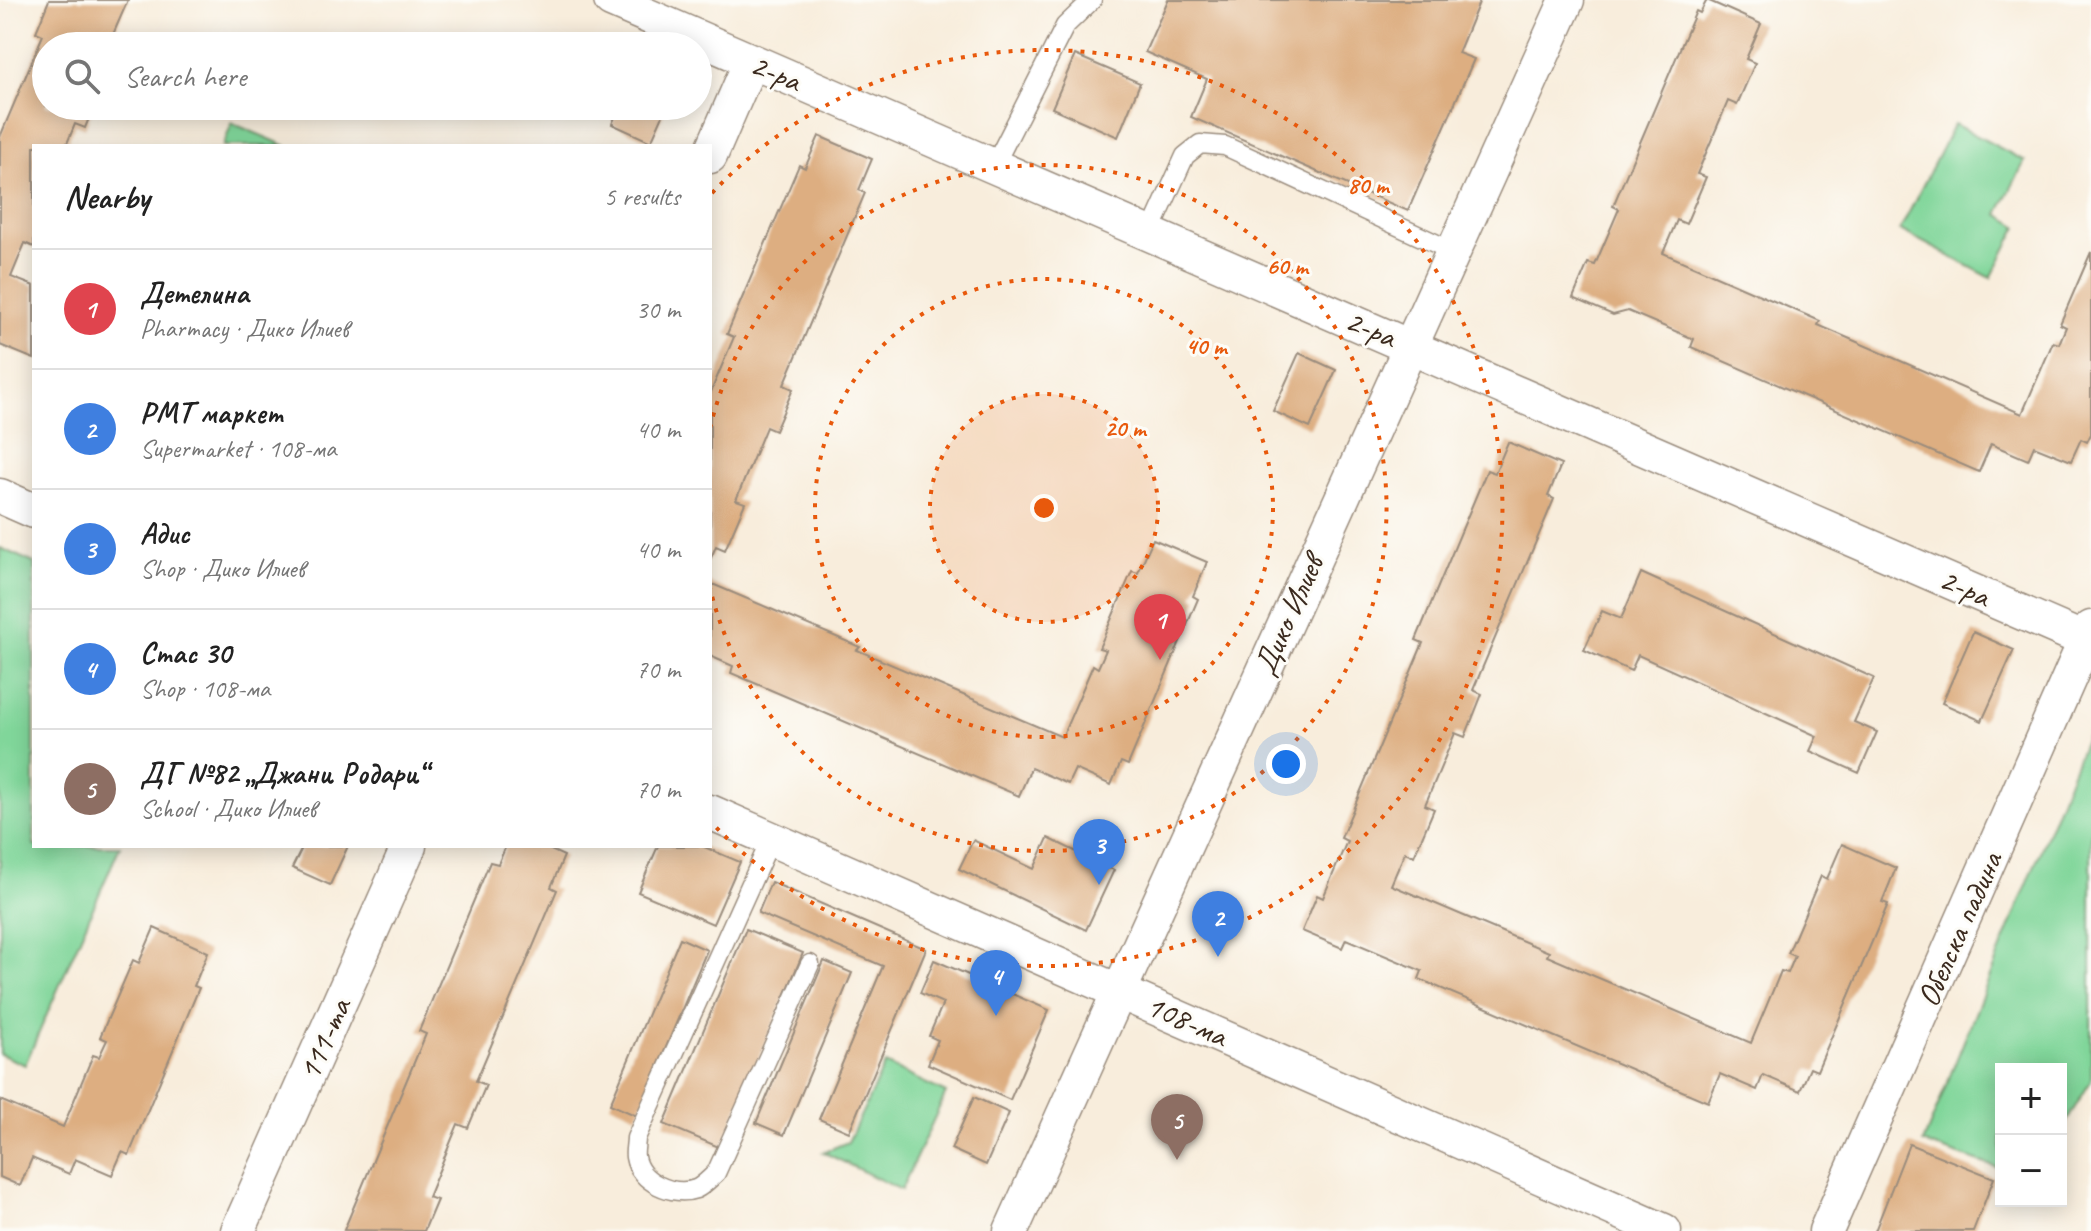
<!DOCTYPE html>
<meta charset="utf-8">
<style>
body{margin:0;font-family:Caveat,sans-serif;background:#f2f2f2;color:#222}
.controls{position:absolute;right:24px;bottom:24px;display:grid;overflow:hidden;border-radius:0px;box-shadow:0 4px 20px #0003}
.controls button{width:72px;height:72px;display:grid;place-items:center;padding:0;border:0;border-bottom:2px solid #e0e0e0;background:#fff;color:#222;font:40px sans-serif}
.you{position:absolute;left:1286px;top:764px;width:28px;height:28px;margin:-20px;border:6px solid #fff;border-radius:50%;background:#1a73e8;box-shadow:0 0 0 12px #1a73e833}
.badge{display:grid;place-items:center;width:52px;height:52px;border-radius:50%;background:#0b8043;color:#fff;font-size:26px;font-weight:700}
.pin{position:absolute;translate:-50% -66px;filter:drop-shadow(0 2px 4px #0008)}
.pin::after{content:'';position:absolute;top:42px;width:28px;height:24px;background:inherit;clip-path:polygon(0 0,100% 0,50% 100%)}
.list{margin:0;padding:0;list-style:none}
h2{display:flex;justify-content:space-between;align-items:center;height:104px;margin:0;padding:0 32px;font-size:34px}
h2 small{font-size:26px;font-weight:400;color:#767676}
.list li{display:grid;grid-template-columns:52px 1fr auto;gap:24px;align-items:center;box-sizing:border-box;height:120px;padding:0 32px;border-top:2px solid #e0e0e0}
.list b{display:block;font-size:30px;white-space:nowrap}
.list p{margin:0;font-size:26px;white-space:nowrap;color:#767676}
.list em{font-size:26px;font-style:normal;color:#767676}
.icon{flex:none;width:44px;height:44px;fill:none;stroke:currentColor;stroke-width:2;stroke-linecap:round;stroke-linejoin:round}
.map{position:relative;flex:none;width:2091px;height:1231px;overflow:hidden}
.search{position:absolute;background:#fff;box-shadow:0 4px 20px #0003;left:32px;top:32px;width:680px;height:88px;display:flex;align-items:center;gap:20px;box-sizing:border-box;padding:0 28px;border-radius:44px;color:#767676;font-size:30px}
.panel{position:absolute;background:#fff;box-shadow:0 4px 20px #0003;left:32px;top:144px;width:680px;height:704px;border-radius:0px}
.map>svg:first-child{display:block}
</style>
<div class="map">
<svg width="2091" height="1231" viewBox="0 0 2091 1231">
<rect width="100%" height="100%" fill="#fdfcf7"/>
<filter id="ink" filterUnits="userSpaceOnUse"><feTurbulence type="fractalNoise" baseFrequency=".0125" numOctaves="2"/><feDisplacementMap in="SourceGraphic" scale="16" xChannelSelector="R" yChannelSelector="G"/><feConvolveMatrix kernelMatrix="1 2 1 2 8 2 1 2 1" color-interpolation-filters="sRGB"/></filter>
<filter id="wash" filterUnits="userSpaceOnUse"><feTurbulence type="fractalNoise" baseFrequency=".006" numOctaves="4" result="noise"/><feDisplacementMap in="SourceGraphic" scale="32" xChannelSelector="R" yChannelSelector="G"/><feGaussianBlur stdDeviation="1.8" result="paint"/><feColorMatrix in="noise" values="0 0 0 0 0 0 0 0 0 0 0 0 0 0 0 0 0 1.4 0 .05"/><feComposite in="paint" operator="in"/></filter>
<g filter="url(#wash)">
<rect width="100%" height="100%" fill="#f8eddc"/>
<g fill="#80d69a" stroke="#5e805c" stroke-width="2">
<polygon points="232,123 286,146 223,146"/>
<polygon points="1954,124 2025,161 1998,214 2018,226 1991,278 1900,230"/>
<polygon points="0,548 34,563 34,846 120,846 25,1065 0,1054"/>
<polygon points="2091,725 2091,1081 2061,1130 2061,1069 2001,1069 2001,1169 1923,1143"/>
<polygon points="885,1064 946,1093 901,1190 823,1152 848,1142"/>
</g>
<g id="blocks">
<g fill="#ddae81">
<polygon points="49,0 128,0 108,46 46,46 46,106 94,106 85,128 75,124 66,146 34,146 34,247 25,243 11,277 34,286 34,359 0,345 0,137 43,35 36,32"/>
<polygon points="1168,0 1480,0 1458,53 1474,59 1408,211 1191,117 1207,79 1145,52"/>
<polygon points="1707,0 1761,24 1746,59 1755,63 1737,105 1728,101 1697,174 1706,177 1686,224 1677,220 1663,253 1820,321 1818,325 2022,414 2053,342 2059,344 2066,327 2060,324 2091,252 2091,434 2087,442 2081,439 2071,461 2034,446 2028,460 1991,444 1979,472 1691,347 1694,339 1628,311 1613,315 1573,298 1588,263 1595,265 1619,209 1613,206 1696,11 1700,13"/>
<polygon points="1075,55 1140,83 1118,137 1052,108"/>
<polygon points="620,106 667,106 651,142 612,124"/>
<polygon points="819,136 872,159 859,190 865,193 784,385 793,389 775,431 766,427 736,500 745,503 725,550 716,546 710,560 710,394 734,337 727,334 746,289 799,165 805,168"/>
<polygon points="1299,353 1336,370 1310,428 1273,411"/>
<polygon points="1508,442 1561,465 1548,496 1554,499 1473,690 1482,694 1465,737 1455,733 1425,805 1434,809 1414,856 1405,852 1391,885 1549,952 1547,956 1751,1043 1781,971 1788,973 1795,956 1788,953 1821,876 1827,879 1842,844 1896,868 1882,902 1888,904 1817,1071 1810,1068 1800,1091 1763,1075 1757,1090 1720,1074 1708,1102 1419,979 1422,971 1346,939 1342,948 1302,931 1317,895 1323,898 1347,841 1341,838 1423,643 1416,640 1435,594 1487,470 1495,473"/>
<polygon points="1153,539 1207,562 1193,596 1198,599 1128,765 1121,762 1111,785 1075,769 1068,784 1031,768 1019,796 731,673 733,666 710,656 710,583 860,647 857,650 1062,737 1093,665 1098,668 1106,650 1099,648 1132,571 1138,573"/>
<polygon points="1641,573 1874,678 1854,722 1877,732 1859,773 1810,751 1817,736 1638,655 1631,671 1584,650 1602,611 1621,619"/>
<polygon points="1973,632 2014,650 1982,721 1942,703"/>
<polygon points="1048,838 1114,870 1086,930 959,869 973,840 1034,869"/>
<polygon points="303,846 348,846 330,885 292,868"/>
<polygon points="506,846 542,846 564,856 551,887 557,890 476,1081 486,1085 468,1128 458,1124 428,1197 437,1200 424,1231 344,1230 426,1034 419,1031 490,862 498,864"/>
<polygon points="658,846 702,846 740,862 713,924 638,892"/>
<polygon points="771,882 926,949 849,1132 819,1119 883,966 758,913"/>
<polygon points="154,928 208,952 194,986 199,988 129,1155 122,1152 112,1175 75,1159 69,1174 32,1158 20,1186 0,1177 0,1100 63,1127 93,1055 99,1057 107,1040 100,1037 133,960 139,963"/>
<polygon points="746,929 803,953 721,1148 664,1124"/>
<polygon points="680,938 707,950 637,1116 610,1104"/>
<polygon points="934,960 1049,1010 1010,1100 928,1064 938,1040 929,1036 943,1003 920,993"/>
<polygon points="824,961 852,973 784,1135 756,1123"/>
<polygon points="974,1097 1009,1113 986,1165 951,1149"/>
<polygon points="1909,1144 1994,1178 1973,1231 1875,1231"/>
</g>
</g>
</g>
<g filter="url(#ink)">
<use href="#blocks" fill-opacity="0" stroke="#9a8c7d" stroke-width="2"/>
<g fill="none" stroke-linecap="round" stroke-linejoin="round">
<defs>
<g id="lane">
<polyline points="994,166 1065,26 1092,0"/>
<polyline points="1150,233 1185,156 1200,144 1225,146 1452,251"/>
<path d="M771,839L636,1138C636,1144 634,1151 635,1157C639,1182 673,1197 696,1189C703,1186 710,1178 716,1173L810,964"/>
</g>
<g id="street">
<polyline points="611,0 2085,640"/>
<polyline points="710,156 751,61"/>
<polyline points="0,496 34,511"/>
<polyline points="710,812 1664,1231"/>
<polyline points="238,1231 409,846"/>
<polyline points="1011,1231 1567,0"/>
<polyline points="1826,1231 2091,628"/>
</g>
</defs>
<use href="#lane" stroke="#9a8c7d" stroke-width="21"/>
<use href="#street" stroke="#9a8c7d" stroke-width="37"/>
<use href="#lane" stroke="#fff" stroke-width="18"/>
<use href="#street" stroke="#fff" stroke-width="34"/>
</g>
</g>
<circle cx="1044" cy="508" r="114" fill="#e8590c" fill-opacity=".12"/>
<g fill="none" stroke="#e8590c" stroke-width="4" stroke-dasharray="4 8">
<circle cx="1044" cy="508" r="114"/>
<circle cx="1044" cy="508" r="229"/>
<path d="M710 428A343 343 0 1 1 710 588"/>
<path d="M712 193A458 458 0 1 1 712 823"/>
</g>
<g text-anchor="middle" stroke-width="6" stroke-linejoin="round" paint-order="stroke">
<g font-size="32" fill="#3b2a1e" stroke="#fdfcf7">
<text transform="translate(776 72) rotate(23)" y="11">2-ра</text>
<text transform="translate(1371 328) rotate(23)" y="11">2-ра</text>
<text transform="translate(1965 587) rotate(24)" y="11">2-ра</text>
<text transform="translate(1288 615) rotate(-66)" y="11">Дико Илиев</text>
<text transform="translate(1959 929) rotate(-66)" y="11">Обелска падина</text>
<text transform="translate(1187 1020) rotate(24)" y="11">108-ма</text>
<text transform="translate(324 1039) rotate(-66)" y="11">111-та</text>
</g>
</g>
<circle cx="1044" cy="508" r="12" fill="#e8590c" stroke="#fdfcf7" stroke-width="4"/>
<g font-size="24" text-anchor="middle" font-weight="bold" fill="#e8590c" stroke="#fdfcf7" stroke-width="6" stroke-linejoin="round" paint-order="stroke">
<text x="1368" y="193">80 m</text>
<text x="1287" y="274">60 m</text>
<text x="1206" y="354">40 m</text>
<text x="1125" y="436">20 m</text>
</g>
</svg>
<div class="controls">
<button>+</button>
<button>−</button>
</div>
<div class="you"></div>
<div class="pin badge" style="left:1160px;top:660px;background:#e0444e">1</div>
<div class="pin badge" style="left:1218px;top:957px;background:#3f7fe0">2</div>
<div class="pin badge" style="left:1099px;top:885px;background:#3f7fe0">3</div>
<div class="pin badge" style="left:996px;top:1016px;background:#3f7fe0">4</div>
<div class="pin badge" style="left:1177px;top:1160px;background:#8d6e63">5</div>
<div class="search"><svg class="icon" aria-label="search" viewBox="0 0 24 24"><circle cx="10" cy="10" r="6"/><path d="M15 15l6 6"/></svg>Search here</div>
<section class="panel">
<h2>Nearby<small>5 results</small></h2>
<ul class="list">
<li><span class="badge" style="background:#e0444e">1</span><div><b>Детелина</b><p>Pharmacy · Дико Илиев</p></div><em>30 m</em></li>
<li><span class="badge" style="background:#3f7fe0">2</span><div><b>РМТ маркет</b><p>Supermarket · 108-ма</p></div><em>40 m</em></li>
<li><span class="badge" style="background:#3f7fe0">3</span><div><b>Адис</b><p>Shop · Дико Илиев</p></div><em>40 m</em></li>
<li><span class="badge" style="background:#3f7fe0">4</span><div><b>Стас 30</b><p>Shop · 108-ма</p></div><em>70 m</em></li>
<li><span class="badge" style="background:#8d6e63">5</span><div><b>ДГ №82 „Джани Родари“</b><p>School · Дико Илиев</p></div><em>70 m</em></li>
</ul>
</section>
</div>
